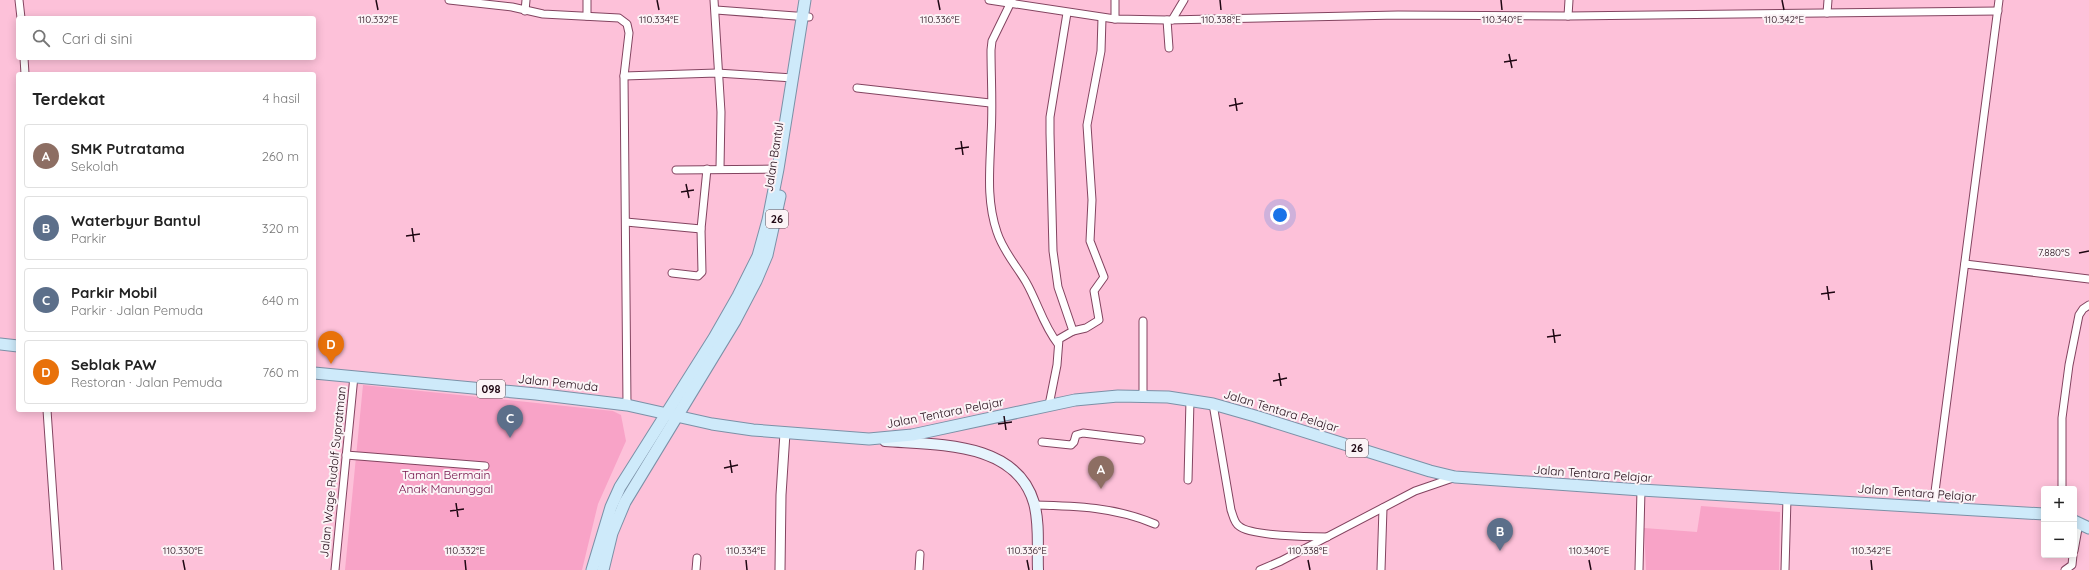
<!DOCTYPE html>
<html lang="id">
<meta charset="utf-8">
<style>
body{margin:0;font-family:Quicksand,sans-serif;background:#f6f6f6;color:#222}
.controls{position:absolute;right:12px;bottom:12px;display:grid;overflow:hidden;border-radius:4px;box-shadow:0 2px 10px #0003}
.controls button{width:36px;height:36px;display:grid;place-items:center;padding:0;border:0;border-bottom:1px solid #e0e0e0;background:#fff;color:#222;font:20px sans-serif}
.you{position:absolute;left:1280px;top:215px;width:14px;height:14px;margin:-10px;border:3px solid #fff;border-radius:50%;background:#1a73e8;box-shadow:0 0 0 6px #1a73e833}
.badge{display:grid;place-items:center;width:26px;height:26px;border-radius:50%;background:#1a73e8;color:#fff;font-size:13px;font-weight:700}
.pin{position:absolute;translate:-50% -33px;filter:drop-shadow(0 1px 2px #0008)}
.pin::after{content:'';position:absolute;top:21px;width:14px;height:12px;background:inherit;clip-path:polygon(0 0,100% 0,50% 100%)}
.list{margin:0;padding:0;list-style:none}
h2{display:flex;justify-content:space-between;align-items:center;height:52px;margin:0;padding:0 16px;font-size:17px}
h2 small{font-size:13px;font-weight:400;color:#767676}
.list li{display:grid;grid-template-columns:26px 1fr auto;gap:12px;align-items:center;box-sizing:border-box;height:64px;margin:0 8px 8px;padding:0 8px;border:1px solid #e0e0e0;border-radius:4px}
.list b{display:block;font-size:15px;white-space:nowrap}
.list p{margin:0;font-size:13px;white-space:nowrap;color:#767676}
.list em{font-size:13px;font-style:normal;color:#767676}
.icon{flex:none;width:22px;height:22px;fill:none;stroke:currentColor;stroke-width:2;stroke-linecap:round;stroke-linejoin:round}
.map{position:relative;flex:none;width:2089px;height:570px;overflow:hidden}
.search{position:absolute;background:#fff;box-shadow:0 2px 10px #0003;left:16px;top:16px;width:300px;height:44px;display:flex;align-items:center;gap:10px;box-sizing:border-box;padding:0 14px;border-radius:4px;color:#767676;font-size:15px}
.panel{position:absolute;background:#fff;box-shadow:0 2px 10px #0003;left:16px;top:72px;width:300px;height:340px;border-radius:4px}
.map>svg:first-child{display:block}
</style>
<div class="map">
<svg width="2089" height="570" viewBox="0 0 2089 570">
<rect width="100%" height="100%" fill="#fdc1d9"/>
<g fill="#f8a3c7">
<polygon points="363,385 613,411 621,415 626,441 598,504 582,570 345,570"/>
<polygon points="1701,506 1780,512 1779,570 1646,570 1644,528 1697,532"/>
</g>
<g fill="none" stroke-linecap="round" stroke-linejoin="round">
<defs>
<g id="minor">
<polyline points="19,0 21,18"/>
<polyline points="449,0 512,7 543,14 619,18 627,24 629,33 624,76 627,405"/>
<polyline points="587,0 587,16"/>
<polyline points="714,0 721,112 720,168"/>
<polyline points="989,0 1115,19 1167,20 1398,15 1568,16 1569,0"/>
<path d="M1012,0L992,41L991,50C991,78 993,107 991,135C990,168 986,200 997,232C1003,251 1016,265 1026,282C1038,303 1043,325 1058,344"/>
<polyline points="716,10 809,17"/>
<polyline points="525,11 526,0"/>
<polyline points="1827,13 1828,0"/>
<polyline points="1568,16 1998,11"/>
<polyline points="1115,19 1115,0"/>
<polyline points="1167,20 1169,48"/>
<polyline points="1172,20 1184,0"/>
<polyline points="24,58 25,74"/>
<polyline points="624,76 717,73 793,78"/>
<polyline points="857,88 990,103"/>
<polyline points="676,170 778,169"/>
<polyline points="626,222 701,229"/>
<polyline points="1965,264 2089,279"/>
<polyline points="672,273 698,276 702,272 701,229 707,169"/>
<polyline points="1073,331 1086,328 1099,320 1094,291 1104,277 1090,241 1092,200 1087,125 1101,51 1102,18"/>
<polyline points="1143,395 1143,321"/>
<path d="M1213,404L1231,510C1233,515 1234,523 1239,526C1250,536 1311,537 1327,537"/>
<polyline points="1049,405 1057,365 1059,339 1073,331 1058,287 1053,251 1050,133 1050,117 1067,13"/>
<polyline points="47,410 58,570"/>
<polyline points="1042,442 1071,445 1074,442 1076,435 1083,433 1141,440"/>
<polyline points="346,455 485,466"/>
<polyline points="1188,480 1190,400"/>
<polyline points="2062,489 2062,418 2069,365 2079,315 2083,309 2089,305"/>
<path d="M1034,505C1077,506 1115,507 1155,524"/>
<polyline points="1933,507 1999,0"/>
<polyline points="2074,551 2079,523"/>
<polyline points="335,570 354,376"/>
<polyline points="696,570 697,558"/>
<polyline points="919,570 920,554"/>
<polyline points="1260,570 1281,561 1415,491 1453,478"/>
<polyline points="1381,570 1383,508"/>
<polyline points="1639,570 1641,490"/>
<polyline points="1785,570 1787,498"/>
<polyline points="2065,570 2072,565 2073,555"/>
</g>
<polyline id="tertiary" points="780,570 781,495 785,433"/>
<path id="secondary" d="M885,441C937,445 1016,441 1034,503C1040,524 1037,549 1038,570"/>
<g id="primary">
<polyline points="0,344 18,346"/>
<polyline points="314,373 536,394 627,405 712,424 753,430 869,439 912,435 1075,400 1118,396 1168,397 1213,404 1255,416 1430,471 1455,477 1641,490 2044,514"/>
<polyline points="2074,521 2089,528"/>
<polyline points="592,570 611,507 620,487 714,338 738,296 758,256 768,220 778,169 805,0"/>
<polyline points="603,570 612,533 625,502 735,321 756,281 767,255 780,196"/>
</g>
</defs>
<use href="#minor" stroke="#834460" stroke-width="9"/>
<use href="#tertiary" stroke="#834460" stroke-width="11"/>
<use href="#secondary" stroke="#834460" stroke-width="12"/>
<use href="#primary" stroke="#7b91a7" stroke-width="13"/>
<use href="#minor" stroke="#fff" stroke-width="7"/>
<use href="#tertiary" stroke="#fff" stroke-width="9"/>
<use href="#secondary" stroke="#e6f4fd" stroke-width="10"/>
<use href="#primary" stroke="#ceeafa" stroke-width="11"/>
</g>
<path fill="none" stroke="#1f0713" stroke-width="1.5" d="M376,0L378,10M657,0L659,10M938,0L940,10M1220,0L1221,10M1501,0L1502,10M1782,0L1784,10M1509,54L1512,68M1504,62L1517,60M1235,98L1237,111M1229,106L1243,103M961,141L963,155M955,149L969,147M686,184L689,198M681,192L694,190M412,228L414,242M406,236L420,234M2079,253L2089,251M1827,286L1829,300M1821,294L1835,292M1553,329L1555,343M1547,337L1561,335M1279,373L1281,386M1273,381L1287,378M1004,416L1006,430M998,424L1012,422M730,460L732,473M724,468L738,465M456,503L458,517M450,511L464,509M183,560L185,570M465,560L466,570M746,560L747,570M1027,560L1029,570M1308,560L1310,570M1589,560L1591,570M1871,560L1872,570"/>
<g text-anchor="middle" stroke-width="4" stroke-linejoin="round" paint-order="stroke">
<g fill="#fbf3f6" stroke="#614e57" stroke-width="1">
<rect x="766" y="210" width="22" height="18" rx="3"/>
<rect x="477" y="380" width="28" height="18" rx="3"/>
<rect x="1346" y="439" width="22" height="18" rx="3"/>
</g>
<g font-size="11" font-weight="bold" fill="#1f0713">
<text x="777" y="223">26</text>
<text x="491" y="393">098</text>
<text x="1357" y="452">26</text>
</g>
<g font-size="12" fill="#1f0713" stroke="#fbf3f6">
<text transform="translate(774 157) rotate(-81)" y="4">Jalan Bantul</text>
<text transform="translate(558 383) rotate(6)" y="4">Jalan Pemuda</text>
<text transform="translate(1281 411) rotate(17)" y="4">Jalan Tentara Pelajar</text>
<text transform="translate(945 413) rotate(-11)" y="4">Jalan Tentara Pelajar</text>
<text transform="translate(333 472) rotate(-84)" y="4">Jalan Wage Rudolf Supratman</text>
<text transform="translate(1593 474) rotate(4)" y="4">Jalan Tentara Pelajar</text>
<text transform="translate(1917 493) rotate(4)" y="4">Jalan Tentara Pelajar</text>
</g>
<g font-size="12" fill="#731148" stroke="#fbf3f6">
<text x="446" y="479">Taman Bermain<tspan x="446" dy="14">Anak Manunggal</tspan></text>
</g>
</g>
<g font-size="10" text-anchor="middle" fill="#1f0713" stroke="#fbf3f6" stroke-width="4" stroke-linejoin="round" paint-order="stroke">
<text x="378" y="23">110.332°E</text>
<text x="659" y="23">110.334°E</text>
<text x="940" y="23">110.336°E</text>
<text x="1221" y="23">110.338°E</text>
<text x="1502" y="23">110.340°E</text>
<text x="1784" y="23">110.342°E</text>
<text x="2054" y="256">7.880°S</text>
<text x="183" y="554">110.330°E</text>
<text x="465" y="554">110.332°E</text>
<text x="746" y="554">110.334°E</text>
<text x="1027" y="554">110.336°E</text>
<text x="1308" y="554">110.338°E</text>
<text x="1589" y="554">110.340°E</text>
<text x="1871" y="554">110.342°E</text>
</g>
</svg>
<div class="controls">
<button>+</button>
<button>−</button>
</div>
<div class="you"></div>
<div class="pin badge" style="left:1101px;top:489px;background:#8d6e63">A</div>
<div class="pin badge" style="left:1500px;top:551px;background:#5c6f8a">B</div>
<div class="pin badge" style="left:510px;top:438px;background:#5c6f8a">C</div>
<div class="pin badge" style="left:331px;top:364px;background:#e8710a">D</div>
<div class="search"><svg class="icon" aria-label="search" viewBox="0 0 24 24"><circle cx="10" cy="10" r="6"/><path d="M15 15l6 6"/></svg>Cari di sini</div>
<section class="panel">
<h2>Terdekat<small>4 hasil</small></h2>
<ul class="list">
<li><span class="badge" style="background:#8d6e63">A</span><div><b>SMK Putratama</b><p>Sekolah</p></div><em>260 m</em></li>
<li><span class="badge" style="background:#5c6f8a">B</span><div><b>Waterbyur Bantul</b><p>Parkir</p></div><em>320 m</em></li>
<li><span class="badge" style="background:#5c6f8a">C</span><div><b>Parkir Mobil</b><p>Parkir · Jalan Pemuda</p></div><em>640 m</em></li>
<li><span class="badge" style="background:#e8710a">D</span><div><b>Seblak PAW</b><p>Restoran · Jalan Pemuda</p></div><em>760 m</em></li>
</ul>
</section>
</div>
